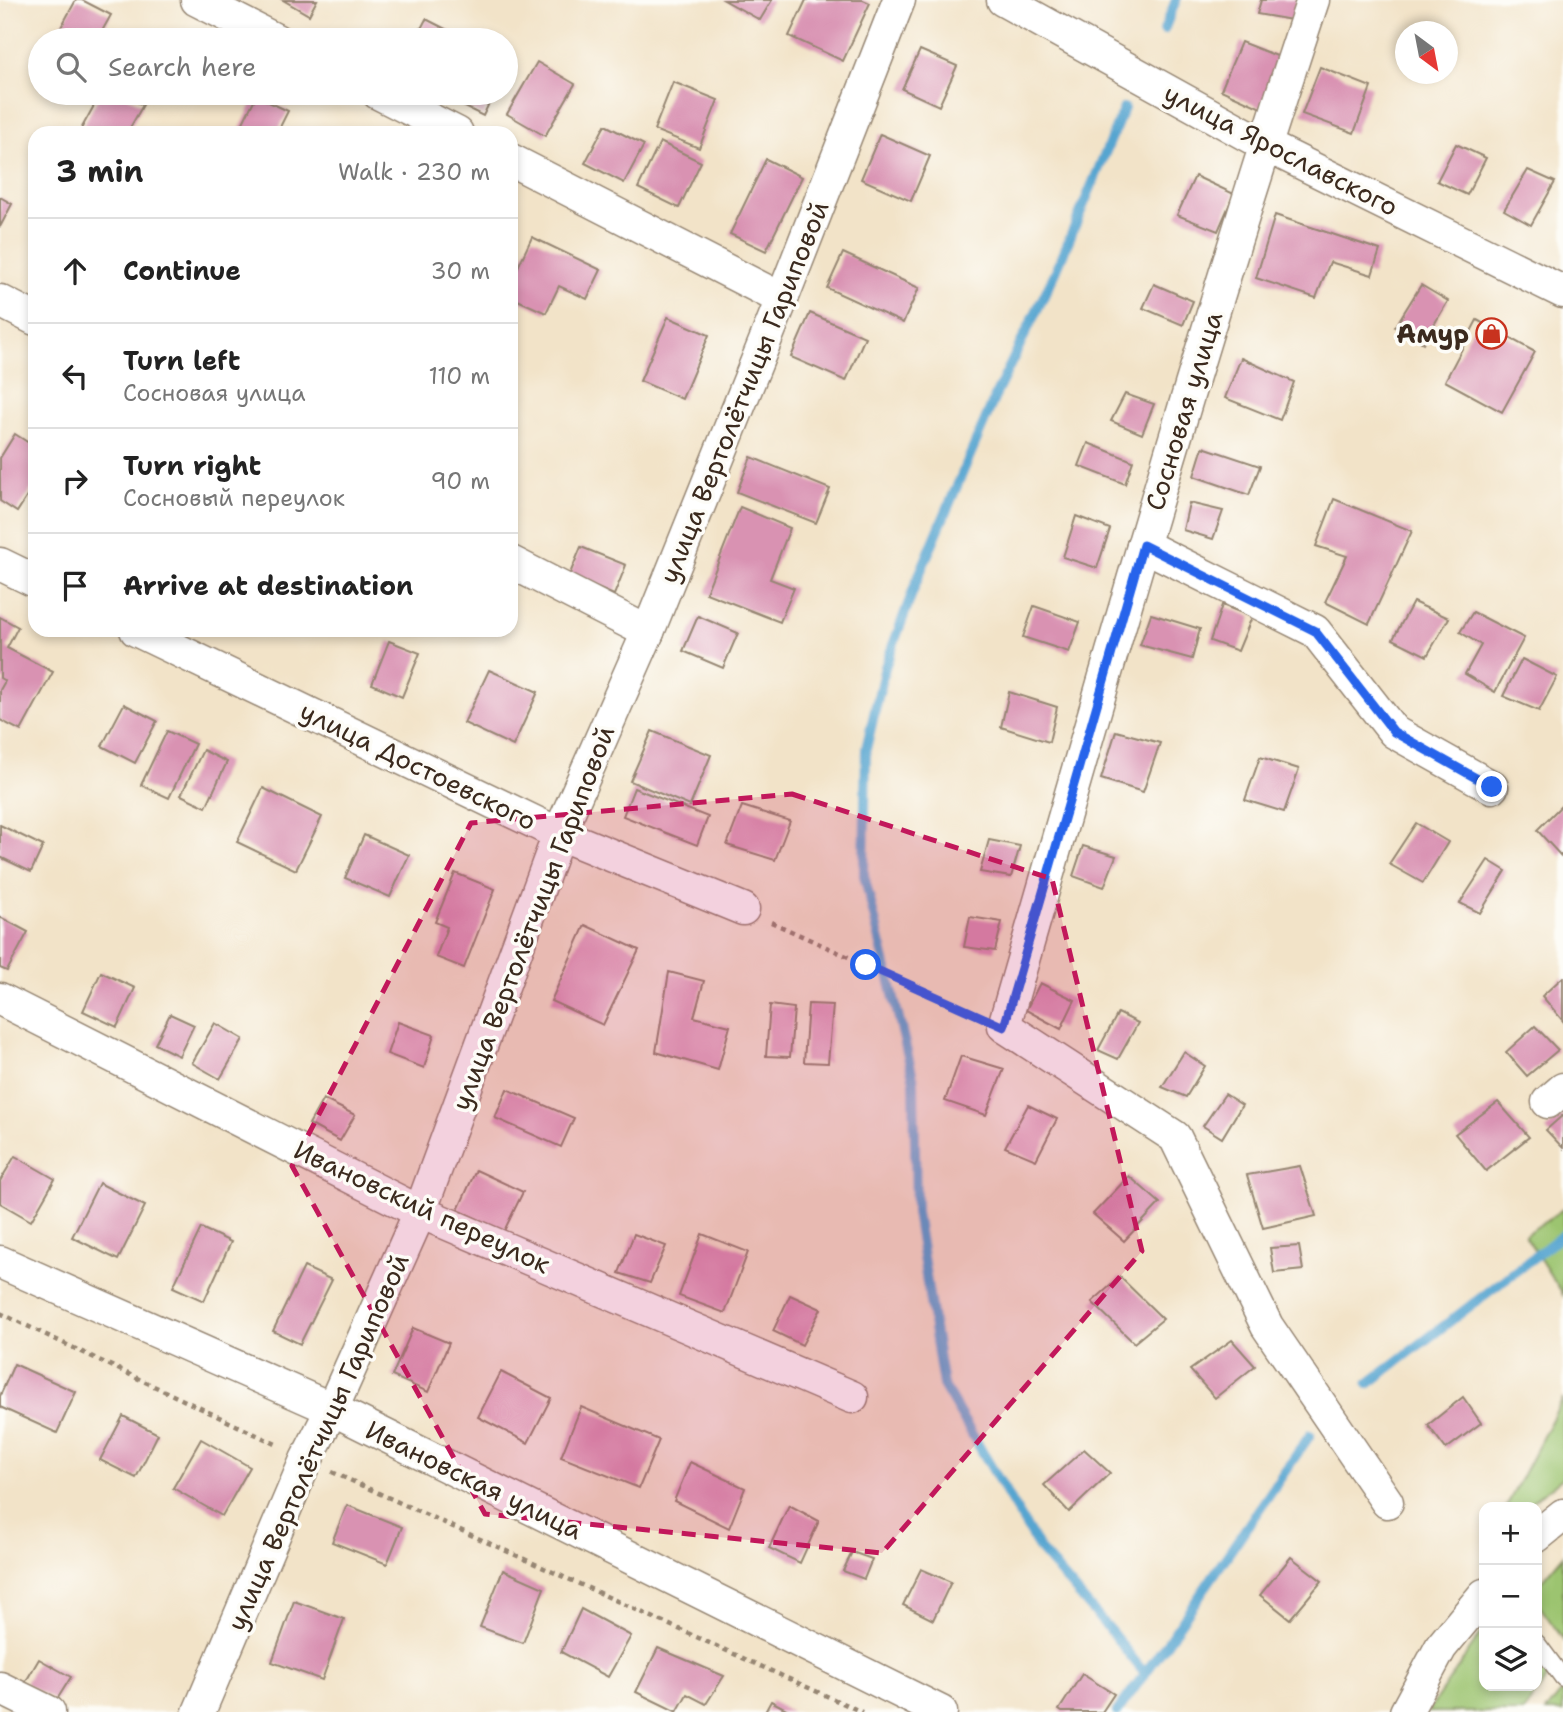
<!DOCTYPE html>
<meta charset="utf-8">
<style>
body{margin:0;font-family:"Shantell Sans",sans-serif;background:#f6f6f6;color:#222}
.controls{position:absolute;right:21px;bottom:21px;display:grid;overflow:hidden;border-radius:14px;box-shadow:0 4px 10px #0003}
.controls button{width:63px;height:63px;display:grid;place-items:center;padding:0;border:0;border-bottom:2px solid #e0e0e0;background:#fff;color:#222;font:35px sans-serif}
.compass{position:absolute;left:1395px;top:21px;width:63px;height:63px;border-radius:50%;background:#fff;box-shadow:0 4px 10px #0003;rotate:148deg}
.stop{position:absolute;width:21px;height:21px;margin:-16px;border:5px solid #2563eb;border-radius:50%;background:#fff}
.stop.end{background:#2563eb;border-color:#fff;box-shadow:0 2px 7px #0008}
.list{margin:0;padding:0;list-style:none}
h2{display:flex;justify-content:space-between;align-items:center;height:91px;margin:0;padding:0 28px;font-size:30px}
h2 small{font-size:23px;font-weight:400;color:#767676}
.list li{display:grid;grid-template-columns:46px 1fr auto;gap:21px;align-items:center;box-sizing:border-box;height:105px;padding:0 28px;border-top:2px solid #e0e0e0}
.list b{display:block;font-size:26px;white-space:nowrap}
.list p{margin:0;font-size:23px;white-space:nowrap;color:#767676}
.list em{font-size:23px;font-style:normal;color:#767676}
.icon{flex:none;width:38px;height:38px;fill:none;stroke:currentColor;stroke-width:2;stroke-linecap:round;stroke-linejoin:round}
.map{position:relative;flex:none;width:1563px;height:1712px;overflow:hidden}
.search{position:absolute;background:#fff;box-shadow:0 4px 10px #0003;left:28px;top:28px;width:490px;height:77px;display:flex;align-items:center;gap:18px;box-sizing:border-box;padding:0 24px;border-radius:38px;color:#767676;font-size:26px}
.panel{position:absolute;background:#fff;box-shadow:0 4px 10px #0003;left:28px;top:126px;width:490px;height:511px;border-radius:21px}
.map>svg:first-child{display:block}
</style>
<div class="map">
<svg width="1563" height="1712" viewBox="0 0 1563 1712">
<rect width="100%" height="100%" fill="#fdfcf7"/>
<filter id="ink" filterUnits="userSpaceOnUse"><feTurbulence type="fractalNoise" baseFrequency=".0143" numOctaves="2"/><feDisplacementMap in="SourceGraphic" scale="14" xChannelSelector="R" yChannelSelector="G"/><feConvolveMatrix kernelMatrix="1 2 1 2 8 2 1 2 1" color-interpolation-filters="sRGB"/></filter>
<filter id="wash" filterUnits="userSpaceOnUse"><feTurbulence type="fractalNoise" baseFrequency=".00686" numOctaves="4" result="noise"/><feDisplacementMap in="SourceGraphic" scale="28" xChannelSelector="R" yChannelSelector="G"/><feGaussianBlur stdDeviation="1.57" result="paint"/><feColorMatrix in="noise" values="0 0 0 0 0 0 0 0 0 0 0 0 0 0 0 0 0 1.4 0 .05"/><feComposite in="paint" operator="in"/></filter>
<g filter="url(#wash)">
<rect width="100%" height="100%" fill="#f2e3c8"/>
<g fill="#9cc46f" stroke="#6c7746" stroke-width="2">
<polygon points="1563,1209 1563,1295 1525,1235"/>
<polygon points="1563,1398 1563,1478 1524,1507 1506,1507"/>
<polygon points="1563,1555 1563,1639 1538,1604 1537,1586"/>
<polygon points="1484,1631 1484,1686 1537,1686 1537,1652 1552,1672 1523,1712 1428,1712 1481,1633"/>
<polygon points="1563,1690 1563,1712 1546,1712"/>
</g>
<g fill="none" stroke-linecap="round" stroke-linejoin="round">
<g stroke="#57a5d0" stroke-width="10">
<polyline points="1164,30 1176,0"/>
<polyline points="1124,108 1056,271 997,392 917,580 885,667 866,749 864,875 914,1081 916,1212 943,1385 1040,1550 1113,1634 1145,1674"/>
<polyline points="1368,1384 1563,1235"/>
<polyline points="1117,1712 1167,1643 1310,1435"/>
</g>
</g>
<g id="blocks">
<g fill="#d992b2">
<polygon points="76,0 82,0 111,15 97,40 54,40"/>
<polygon points="283,0 317,0 309,15"/>
<polygon points="724,0 772,0 760,20"/>
<polygon points="806,0 863,0 870,3 843,61 789,36"/>
<polygon points="1261,0 1297,0 1292,20 1257,14"/>
<polygon points="426,19 467,40 415,40"/>
<polygon points="1241,42 1282,58 1261,108 1221,90"/>
<polygon points="920,50 957,66 939,106 902,89"/>
<polygon points="537,62 575,84 545,136 507,114"/>
<polygon points="1320,67 1371,87 1354,133 1302,114"/>
<polygon points="673,82 718,100 699,148 654,130"/>
<polygon points="101,93 120,93 143,105 127,133 85,133 80,131"/>
<polygon points="464,93 494,93 483,116 459,104"/>
<polygon points="256,96 288,111 277,133 238,133"/>
<polygon points="605,125 644,145 624,183 585,163"/>
<polygon points="880,134 930,156 911,201 861,179"/>
<polygon points="660,142 701,162 679,208 638,188"/>
<polygon points="1456,144 1486,158 1467,195 1437,181"/>
<polygon points="766,159 802,177 766,251 730,234"/>
<polygon points="1528,170 1555,182 1531,225 1504,210"/>
<polygon points="1195,176 1234,194 1218,231 1177,215"/>
<polygon points="0,197 12,204 0,227"/>
<polygon points="1275,215 1380,250 1372,275 1330,262 1316,298 1256,278"/>
<polygon points="532,237 601,270 587,299 559,286 546,313 511,297 511,282"/>
<polygon points="843,253 919,288 903,323 827,288"/>
<polygon points="1154,284 1193,301 1183,325 1143,308"/>
<polygon points="1421,285 1448,301 1423,343 1395,327"/>
<polygon points="810,313 865,337 846,381 791,357"/>
<polygon points="668,317 709,335 682,399 640,381"/>
<polygon points="1477,320 1535,352 1502,412 1445,381"/>
<polygon points="1241,358 1294,382 1280,420 1225,398"/>
<polygon points="1125,394 1154,404 1142,434 1111,421"/>
<polygon points="15,434 35,447 35,484 17,512 0,501 0,458"/>
<polygon points="1088,443 1133,461 1125,484 1079,466"/>
<polygon points="1203,447 1260,466 1249,495 1194,476"/>
<polygon points="751,457 830,489 816,523 737,492"/>
<polygon points="1334,499 1412,531 1369,624 1325,602 1347,556 1316,546"/>
<polygon points="1189,503 1223,511 1213,539 1183,530"/>
<polygon points="740,507 790,528 770,579 794,588 780,622 706,593"/>
<polygon points="1076,516 1110,529 1097,568 1063,557"/>
<polygon points="581,547 626,565 614,595 569,576"/>
<polygon points="1413,602 1449,618 1427,656 1393,639"/>
<polygon points="1222,605 1252,617 1238,651 1210,641"/>
<polygon points="1034,606 1080,622 1069,652 1023,637"/>
<polygon points="1473,612 1524,638 1495,692 1465,674 1481,645 1460,632"/>
<polygon points="1151,614 1200,629 1192,659 1140,645"/>
<polygon points="698,616 738,633 723,668 683,651"/>
<polygon points="0,617 18,627 7,648 53,672 21,731 0,720 0,690 5,681 0,678"/>
<polygon points="389,641 420,653 402,697 372,684"/>
<polygon points="1522,659 1557,677 1539,711 1503,696"/>
<polygon points="489,670 538,692 513,746 464,723"/>
<polygon points="1009,692 1057,707 1049,742 1001,727"/>
<polygon points="124,704 157,721 135,763 102,746"/>
<polygon points="167,731 195,744 169,798 141,785"/>
<polygon points="652,731 711,755 690,806 630,781"/>
<polygon points="1116,731 1160,743 1143,792 1101,779"/>
<polygon points="203,750 227,762 206,807 181,795"/>
<polygon points="1260,757 1299,769 1284,812 1245,800"/>
<polygon points="263,788 322,817 296,870 237,842"/>
<polygon points="634,788 708,817 697,845 623,816"/>
<polygon points="1563,804 1563,854 1561,856 1537,830"/>
<polygon points="742,806 790,821 775,860 727,845"/>
<polygon points="1416,823 1448,842 1423,883 1389,864"/>
<polygon points="0,825 43,846 31,872 0,857"/>
<polygon points="364,835 409,855 390,897 345,878"/>
<polygon points="989,840 1020,846 1011,877 980,872"/>
<polygon points="1083,846 1116,856 1104,887 1073,876"/>
<polygon points="1488,860 1506,871 1480,913 1460,903"/>
<polygon points="455,873 495,889 464,968 436,957 447,927 435,922"/>
<polygon points="0,917 28,932 7,971 0,968"/>
<polygon points="970,917 1002,922 995,951 964,947"/>
<polygon points="585,925 639,950 603,1025 551,1001"/>
<polygon points="101,972 135,988 117,1027 83,1011"/>
<polygon points="669,972 704,981 694,1017 730,1026 718,1070 656,1052"/>
<polygon points="1563,977 1563,1021 1542,996"/>
<polygon points="1040,983 1075,1000 1061,1029 1026,1010"/>
<polygon points="808,1004 833,1005 828,1063 804,1062"/>
<polygon points="770,1005 794,1008 790,1057 766,1056"/>
<polygon points="1118,1013 1138,1023 1118,1059 1098,1050"/>
<polygon points="170,1014 194,1025 179,1056 155,1044"/>
<polygon points="398,1022 434,1035 424,1068 387,1054"/>
<polygon points="215,1023 243,1039 220,1079 192,1063"/>
<polygon points="1535,1026 1558,1050 1527,1076 1506,1052"/>
<polygon points="1184,1052 1205,1066 1186,1097 1162,1087"/>
<polygon points="961,1056 1004,1069 986,1115 945,1101"/>
<polygon points="507,1089 574,1118 561,1147 495,1118"/>
<polygon points="1225,1094 1242,1105 1222,1138 1203,1126"/>
<polygon points="323,1099 355,1115 340,1141 309,1124"/>
<polygon points="1498,1102 1529,1137 1486,1171 1455,1134"/>
<polygon points="1028,1105 1057,1119 1036,1160 1005,1147"/>
<polygon points="1563,1115 1563,1148 1546,1130"/>
<polygon points="15,1156 55,1179 31,1221 0,1203 0,1181"/>
<polygon points="1300,1166 1316,1216 1263,1228 1247,1175"/>
<polygon points="476,1170 523,1192 504,1231 458,1210"/>
<polygon points="1129,1176 1160,1203 1124,1241 1093,1214"/>
<polygon points="99,1183 145,1206 118,1260 72,1237"/>
<polygon points="201,1228 231,1242 204,1301 173,1287"/>
<polygon points="634,1234 666,1246 650,1283 619,1273"/>
<polygon points="702,1234 748,1252 725,1313 679,1296"/>
<polygon points="1299,1246 1303,1270 1274,1273 1270,1248"/>
<polygon points="304,1267 332,1280 300,1344 273,1331"/>
<polygon points="1120,1277 1163,1319 1134,1343 1092,1302"/>
<polygon points="790,1295 821,1309 802,1345 773,1331"/>
<polygon points="413,1328 449,1343 428,1392 392,1376"/>
<polygon points="1232,1340 1255,1366 1215,1398 1190,1370"/>
<polygon points="14,1364 76,1392 57,1433 0,1407 0,1396"/>
<polygon points="501,1372 551,1398 528,1443 478,1417"/>
<polygon points="1463,1397 1481,1423 1446,1449 1428,1425"/>
<polygon points="581,1407 659,1440 639,1488 561,1457"/>
<polygon points="123,1416 158,1434 136,1478 100,1460"/>
<polygon points="201,1439 250,1467 222,1516 173,1488"/>
<polygon points="1084,1449 1110,1473 1069,1512 1044,1485"/>
<polygon points="690,1462 745,1488 729,1528 674,1501"/>
<polygon points="347,1505 402,1527 387,1564 332,1542"/>
<polygon points="789,1505 819,1521 800,1563 769,1548"/>
<polygon points="852,1552 872,1559 864,1579 843,1571"/>
<polygon points="1291,1557 1322,1581 1290,1619 1260,1595"/>
<polygon points="921,1569 951,1582 933,1620 903,1605"/>
<polygon points="503,1570 544,1588 523,1643 480,1627"/>
<polygon points="294,1601 344,1619 322,1680 272,1662"/>
<polygon points="581,1609 631,1636 608,1677 561,1652"/>
<polygon points="658,1648 724,1676 706,1704 687,1694 677,1712 636,1692"/>
<polygon points="39,1659 71,1677 56,1701 25,1683"/>
<polygon points="1082,1674 1114,1694 1102,1712 1062,1712 1059,1710"/>
<polygon points="771,1701 792,1712 765,1712"/>
</g>
</g>
</g>
<g filter="url(#ink)">
<use href="#blocks" fill-opacity="0" stroke="#968673" stroke-width="2"/>
<g fill="none" stroke-linecap="round" stroke-linejoin="round">
<defs>
<polyline id="service" points="1537,1643 1563,1678"/>
<g id="minor">
<polyline points="197,0 276,40"/>
<polyline points="1003,0 1265,145 1563,292"/>
<path d="M1313,0C1200,339 1103,683 1004,1026L1175,1137L1267,1326L1387,1502"/>
<polyline points="378,93 457,133"/>
<polyline points="511,160 782,299"/>
<polyline points="0,301 35,319"/>
<polyline points="1143,545 1315,631 1394,732 1492,787"/>
<polyline points="511,562 648,632"/>
<polyline points="0,564 35,581"/>
<polyline points="136,630 559,834 743,909"/>
<polyline points="0,999 420,1212 852,1397"/>
<polyline points="1548,1102 1563,1089"/>
<polyline points="0,1262 332,1409 941,1712"/>
<polyline points="1537,1536 1563,1515"/>
<polyline points="0,1688 49,1712"/>
<polyline points="199,1712 306,1460 332,1409 420,1212 559,834 648,632 782,299 899,0"/>
<polyline points="1406,1712 1441,1647 1484,1595"/>
</g>
</defs>
<use href="#service" stroke="#968673" stroke-width="19"/>
<use href="#minor" stroke="#968673" stroke-width="35"/>
<g stroke="#968673" stroke-width="4.5" stroke-dasharray="5 5" stroke-linecap="butt">
<polyline points="771,922 977,1015"/>
<polyline points="0,1313 280,1446"/>
<polyline points="332,1472 862,1712"/>
</g>
<use href="#service" stroke="#fff" stroke-width="16"/>
<use href="#minor" stroke="#fff" stroke-width="32"/>
</g>
</g>
<g fill="none" stroke-linecap="round" stroke-linejoin="round" filter="url(#ink)">
<polyline stroke="#2563eb" stroke-width="9" points="866,965 1004,1027 1143,545 1315,631 1394,732 1492,787"/>
</g>
<path fill="#c2185b" fill-opacity="0.2" stroke="#c2185b" stroke-width="5" stroke-dasharray="14 9" stroke-linejoin="round" d="M792,794L1052,879L1142,1251L882,1553L485,1514L292,1166L471,823Z"/>
<defs>
<symbol id="shop-ring" viewBox="-11 -11 22 22"><circle r="9.5" fill="#fdfcf7" stroke="#c8321e" stroke-width="1.5"/><path d="M-5-2.5h2.3a2.7 3.5 0 0 1 5.4 0H5L5.5 6h-11ZM-1.5-2.5h3a1.5 2.3 0 0 0-3 0Z" fill="#c8321e"/></symbol>
</defs>
<g fill-rule="evenodd">
<use href="#shop-ring" x="1474" y="316" width="35" height="35"/>
</g>
<g text-anchor="middle" stroke-width="7" stroke-linejoin="round" paint-order="stroke">
<g font-size="26" fill="#3b2a1e" stroke="#fdfcf7">
<text transform="translate(1281 150) rotate(27)" y="9">улица Ярославского</text>
<text transform="translate(744 392) rotate(-68)" y="9">улица Вертолётчицы Гариповой</text>
<text transform="translate(1184 411) rotate(-73)" y="9">Сосновая улица</text>
<text transform="translate(418 766) rotate(26)" y="9">улица Достоевского</text>
<text transform="translate(533 918) rotate(-69)" y="9">улица Вертолётчицы Гариповой</text>
<text transform="translate(422 1207) rotate(25)" y="9">Ивановский переулок</text>
<text transform="translate(318 1442) rotate(-66)" y="9">улица Вертолётчицы Гариповой</text>
<text transform="translate(474 1480) rotate(26)" y="9">Ивановская улица</text>
</g>
<g font-size="26" font-weight="bold" fill="#3b2a1e" stroke="#fdfcf7" text-anchor="end">
<text x="1469" y="343">Амур</text>
</g>
</g>
</svg>
<div class="controls">
<button>+</button>
<button>−</button>
<button><svg class="icon" aria-label="layers" viewBox="0 0 24 24"><path d="M12 4l9 5-9 5-9-5zM3 14l9 5 9-5"/></svg></button>
</div>
<svg class="compass" viewBox="-18 -18 36 36"><path d="M0-13l5 13h-10z" fill="#e53935"/><path d="M0 13l5-13h-10z" fill="#767676"/></svg>
<div class="stop" style="left:866px;top:965px"></div>
<div class="stop end" style="left:1492px;top:787px"></div>
<div class="search"><svg class="icon" aria-label="search" viewBox="0 0 24 24"><circle cx="10" cy="10" r="6"/><path d="M15 15l6 6"/></svg>Search here</div>
<section class="panel">
<h2>3 min<small>Walk · 230 m</small></h2>
<ul class="list">
<li><svg class="icon" aria-label="ahead" viewBox="0 0 24 24"><path d="M12 20V5M6 11l6-6 6 6"/></svg><div><b>Continue</b></div><em>30 m</em></li>
<li><svg class="icon" aria-label="left" viewBox="0 0 24 24"><path d="M17 20v-9H6M10 6l-5 5 5 5"/></svg><div><b>Turn left</b><p>Сосновая улица</p></div><em>110 m</em></li>
<li><svg class="icon" aria-label="right" viewBox="0 0 24 24"><path d="M7 20v-9h11M14 6l5 5-5 5"/></svg><div><b>Turn right</b><p>Сосновый переулок</p></div><em>90 m</em></li>
<li><svg class="icon" aria-label="arrive" viewBox="0 0 24 24"><path d="M6 21V4h12l-3 4 3 4H6"/></svg><div><b>Arrive at destination</b></div></li>
</ul>
</section>
</div>
